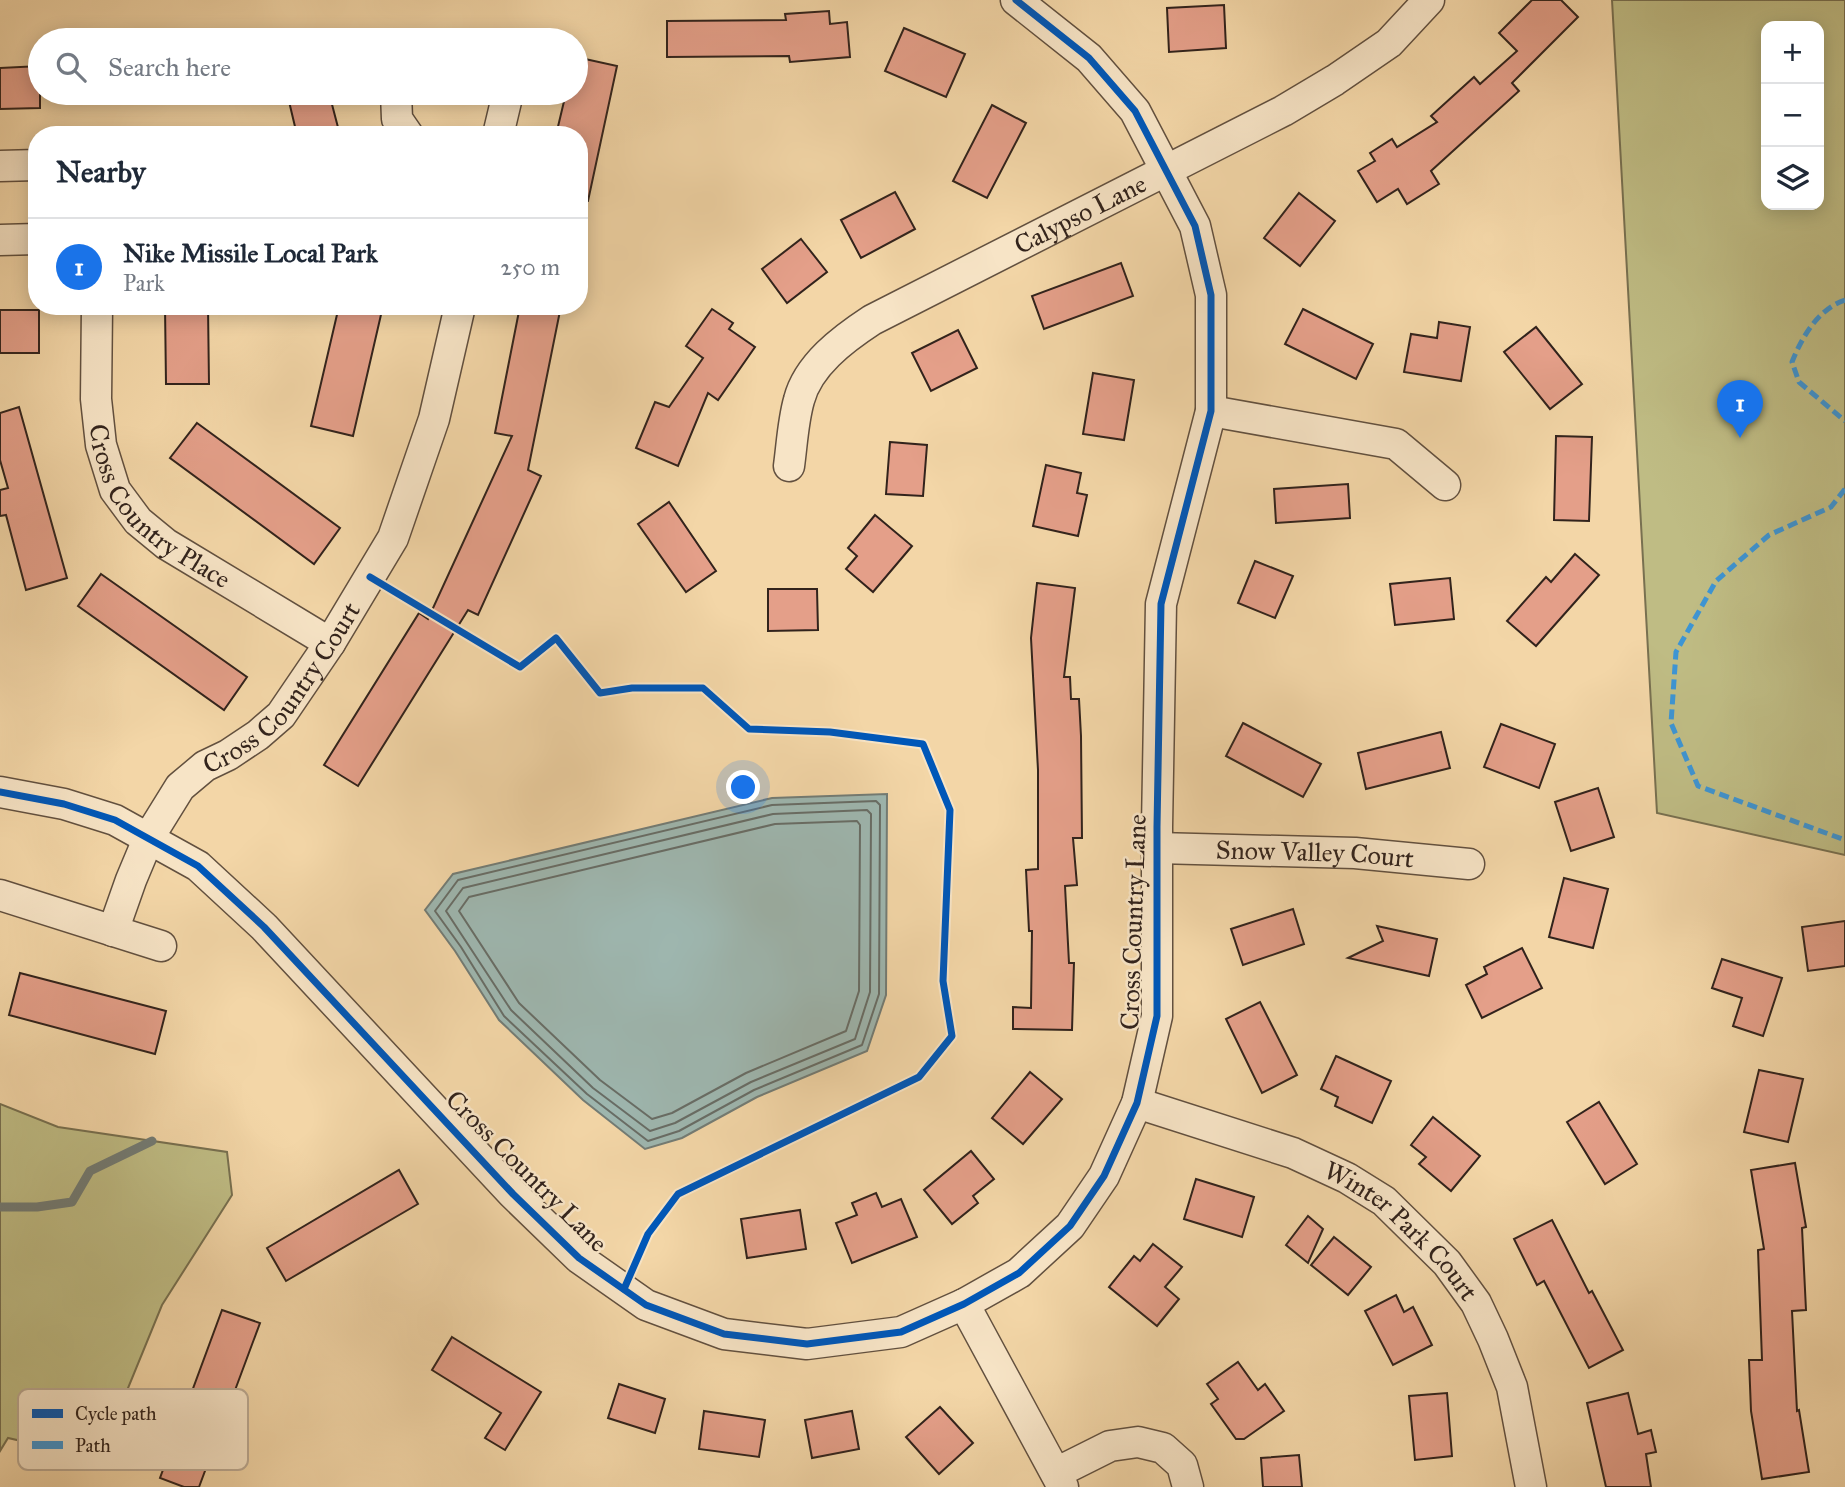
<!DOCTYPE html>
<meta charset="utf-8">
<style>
body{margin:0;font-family:"IM FELL Great Primer",serif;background:#f6f6f7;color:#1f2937}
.controls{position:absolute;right:21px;top:21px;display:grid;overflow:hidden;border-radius:14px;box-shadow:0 4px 18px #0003}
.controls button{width:63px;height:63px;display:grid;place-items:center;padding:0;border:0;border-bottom:2px solid #e0e1e3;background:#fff;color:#1f2937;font:35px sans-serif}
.you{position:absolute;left:744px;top:788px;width:24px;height:24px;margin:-18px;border:5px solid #fff;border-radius:50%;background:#1a73e8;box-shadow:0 0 0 10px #1a73e833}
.badge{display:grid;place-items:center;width:46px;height:46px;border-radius:50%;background:#1a73e8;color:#fff;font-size:23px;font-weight:700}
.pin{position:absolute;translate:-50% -58px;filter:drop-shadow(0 2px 4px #0008)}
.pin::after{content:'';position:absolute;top:37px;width:24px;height:21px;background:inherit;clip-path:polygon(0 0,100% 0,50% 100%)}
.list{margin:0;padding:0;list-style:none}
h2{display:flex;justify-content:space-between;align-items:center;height:91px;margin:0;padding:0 28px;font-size:30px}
h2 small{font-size:23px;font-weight:400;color:#747a83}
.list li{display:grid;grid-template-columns:46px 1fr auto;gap:21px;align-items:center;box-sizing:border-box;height:98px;padding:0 28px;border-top:2px solid #e0e1e3}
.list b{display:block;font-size:26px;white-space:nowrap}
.list p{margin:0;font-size:23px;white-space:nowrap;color:#747a83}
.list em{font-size:23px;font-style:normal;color:#747a83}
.icon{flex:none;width:38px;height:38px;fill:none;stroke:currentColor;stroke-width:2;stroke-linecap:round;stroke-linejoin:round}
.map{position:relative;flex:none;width:1845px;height:1487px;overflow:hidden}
.search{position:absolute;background:#fff;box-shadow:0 4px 18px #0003;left:28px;top:28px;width:560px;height:77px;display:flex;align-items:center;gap:18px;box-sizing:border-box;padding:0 24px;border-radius:38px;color:#747a83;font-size:26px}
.panel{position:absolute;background:#fff;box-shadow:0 4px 18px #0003;left:28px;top:126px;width:560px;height:189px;border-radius:28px}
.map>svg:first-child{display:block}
</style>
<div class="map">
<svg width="1845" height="1487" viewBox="0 0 1845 1487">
<rect width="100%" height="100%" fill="#f3d6a7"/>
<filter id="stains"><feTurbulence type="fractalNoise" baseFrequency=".00286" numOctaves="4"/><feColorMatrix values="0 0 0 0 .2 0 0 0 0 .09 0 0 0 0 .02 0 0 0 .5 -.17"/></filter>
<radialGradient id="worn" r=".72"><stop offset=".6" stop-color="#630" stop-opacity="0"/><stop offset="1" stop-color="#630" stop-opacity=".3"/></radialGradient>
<g fill="#bfbc84" stroke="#787050" stroke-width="2" fill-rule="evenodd">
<path d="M1612,0H1845V855L1657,813ZM1766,26H1819V205H1766Z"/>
<polygon points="0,1104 58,1127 227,1152 232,1195 162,1305 99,1459 8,1438 0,1451"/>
</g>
<polygon fill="#9eb7b0" stroke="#737c75" stroke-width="2" points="887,794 886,995 867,1051 757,1097 682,1138 645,1149 583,1100 499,1020 455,951 425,910 453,874 772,798"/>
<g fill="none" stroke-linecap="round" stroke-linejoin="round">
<g stroke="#686d66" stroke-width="2">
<polygon points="876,801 880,805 879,994 862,1045 754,1090 679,1131 648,1141 587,1094 504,1016 461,947 435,911 458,880 772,805"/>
<polygon points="867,810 871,814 870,992 855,1039 751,1082 675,1123 650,1131 593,1088 511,1010 446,911 463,888 773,814"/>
<polygon points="857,821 860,825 859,991 846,1031 746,1073 672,1113 652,1119 600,1080 519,1003 459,911 469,897 775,824"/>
</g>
<polyline stroke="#737c75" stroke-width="9" points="0,1207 37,1207 72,1202 90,1171 152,1141"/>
</g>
<g fill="#e49f89" stroke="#32231c" stroke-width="2">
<polygon points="1532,0 1561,0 1578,17 1512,83 1519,91 1431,171 1439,184 1407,204 1398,189 1377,202 1358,171 1375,161 1370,153 1392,139 1397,147 1437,122 1431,116 1474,77 1480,84 1517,51 1499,33"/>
<polygon points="1224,5 1226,48 1169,52 1167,8"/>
<polygon points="829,11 830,24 847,22 850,57 790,62 789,56 667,57 667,21 786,20 785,14"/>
<polygon points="904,28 965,54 946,97 885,71"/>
<polygon points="576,57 617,66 588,201 579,200 579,135 556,135 566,93 576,93"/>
<polygon points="40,66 40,108 0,109 0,68"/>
<polygon points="287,93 329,93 340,135 297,135"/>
<polygon points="992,105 1026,123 987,198 953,181"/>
<polygon points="895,192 915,229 861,258 841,220"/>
<polygon points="1299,193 1335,221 1300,266 1264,238"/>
<polygon points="801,239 827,272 787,303 762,269"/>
<polygon points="1121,263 1133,296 1044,329 1032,296"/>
<polygon points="165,306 208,306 209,384 166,384"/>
<polygon points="339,306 383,306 353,436 311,426"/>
<polygon points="520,306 561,306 528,470 541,476 478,615 468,610 358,786 324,765 419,613 428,619 512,436 495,433"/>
<polygon points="712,309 733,323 729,329 755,347 718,400 708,393 678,466 636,448 655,402 669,407 703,358 686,346"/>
<polygon points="1303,309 1373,344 1356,379 1285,344"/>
<rect x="0" y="310" width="39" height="43"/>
<polygon points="1439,322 1470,327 1461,381 1404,372 1411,334 1437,338"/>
<polygon points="1536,327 1582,384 1550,409 1504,352"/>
<polygon points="958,330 977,368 931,391 912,353"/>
<polygon points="1093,373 1134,380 1124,440 1083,434"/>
<polygon points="19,407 67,578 26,590 6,515 0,516 0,490 8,488 0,460 0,413"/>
<polygon points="197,423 340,528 314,564 170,458"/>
<polygon points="1556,436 1592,437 1589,521 1554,520"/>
<polygon points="890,442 927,445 923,496 886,494"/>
<polygon points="1046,465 1081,473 1077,493 1087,495 1078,536 1033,526"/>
<polygon points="1348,484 1350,518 1276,523 1274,489"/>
<polygon points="669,502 716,571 686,592 638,524"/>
<polygon points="875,515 912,546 873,592 846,569 857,556 848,548"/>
<polygon points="1575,554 1599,575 1536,646 1507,621 1546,577 1551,582"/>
<polygon points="1255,561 1293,576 1275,618 1238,603"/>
<polygon points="101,574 247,677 224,710 78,606"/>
<polygon points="1450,578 1454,619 1395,625 1390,584"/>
<polygon points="1037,583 1075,588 1064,677 1070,677 1071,699 1079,699 1081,736 1082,838 1073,838 1077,885 1065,886 1069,963 1074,963 1072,1030 1013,1029 1013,1007 1031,1008 1032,931 1029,931 1026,870 1038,869 1038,770 1031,638"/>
<polygon points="768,589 817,589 818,630 768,631"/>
<polygon points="1243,723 1321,764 1303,797 1226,756"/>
<polygon points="1501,724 1555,744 1539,788 1484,767"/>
<polygon points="1441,732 1450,768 1366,789 1358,753"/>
<polygon points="1598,788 1614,837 1571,851 1555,802"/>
<polygon points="1564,878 1608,889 1593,948 1549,937"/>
<polygon points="1293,909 1304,944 1243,965 1231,929"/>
<polygon points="1845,921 1845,966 1808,971 1802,927"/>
<polygon points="1377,926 1437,939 1429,976 1348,958 1383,941"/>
<polygon points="1522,948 1542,988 1482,1018 1466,985 1487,974 1484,967"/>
<polygon points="1722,959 1782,978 1763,1036 1733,1026 1742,998 1712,988"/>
<polygon points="20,973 166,1011 155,1054 9,1015"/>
<polygon points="1260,1002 1297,1075 1262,1093 1226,1019"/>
<polygon points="1336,1056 1391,1081 1372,1123 1335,1106 1338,1097 1321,1089"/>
<polygon points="1759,1070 1803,1079 1788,1142 1744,1132"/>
<polygon points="1030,1072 1062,1099 1023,1144 992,1118"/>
<polygon points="1599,1102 1637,1164 1605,1184 1567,1122"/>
<polygon points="1433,1117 1480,1156 1451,1191 1419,1164 1426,1157 1411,1145"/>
<polygon points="971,1151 994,1179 973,1196 978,1203 952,1224 924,1190"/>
<polygon points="1795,1163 1806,1227 1802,1228 1806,1310 1792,1311 1797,1411 1799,1410 1809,1472 1762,1479 1751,1411 1749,1360 1762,1360 1758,1250 1764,1249 1751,1170"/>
<polygon points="399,1170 418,1204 286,1281 267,1248"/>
<polygon points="1196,1179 1254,1197 1242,1237 1184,1219"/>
<polygon points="876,1193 882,1207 901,1199 917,1237 852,1263 836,1223 857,1215 852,1203"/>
<polygon points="800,1210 806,1249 747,1258 741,1219"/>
<polygon points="1308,1216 1323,1229 1308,1263 1286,1245"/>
<polygon points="1552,1220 1589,1293 1592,1291 1623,1350 1589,1368 1544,1281 1537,1285 1514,1239"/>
<polygon points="1334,1237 1371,1267 1348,1295 1311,1265"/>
<polygon points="1153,1244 1182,1267 1165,1287 1179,1299 1157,1326 1109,1287 1134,1256 1140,1261"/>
<polygon points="1396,1295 1404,1312 1413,1307 1432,1345 1393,1365 1365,1311"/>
<polygon points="222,1310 260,1323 199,1487 184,1487 160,1478"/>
<polygon points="452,1337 541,1392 505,1450 485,1438 501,1413 432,1370"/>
<polygon points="1238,1362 1258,1390 1265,1384 1284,1411 1244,1439 1236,1439 1211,1404 1218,1399 1207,1384"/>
<polygon points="619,1384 665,1399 655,1433 608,1418"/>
<polygon points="1447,1393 1452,1456 1415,1460 1409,1396"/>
<polygon points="1628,1393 1638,1434 1651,1430 1656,1452 1646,1454 1651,1487 1606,1487 1587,1403"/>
<polygon points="940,1407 973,1443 939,1474 906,1437"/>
<polygon points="704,1411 765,1420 759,1457 699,1449"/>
<polygon points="852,1411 859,1449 812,1458 805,1420"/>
<polygon points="1299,1455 1302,1487 1263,1487 1261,1458"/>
</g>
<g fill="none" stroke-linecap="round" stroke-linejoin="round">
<defs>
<g id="minor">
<polyline points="396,93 397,119 408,135"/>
<polyline points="498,135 508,93"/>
<polyline points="0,166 37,165"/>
<polyline points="0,240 37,239"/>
<path id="s1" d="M97,306L96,399L101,445L115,490L138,521L166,544L330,643"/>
<polyline points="1211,411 1396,444 1445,485"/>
<path id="s2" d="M789,466C792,444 793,421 799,400C808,365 843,339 872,320L1283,111L1335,80L1389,43L1429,0"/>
<polyline points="0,792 64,804 115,820 198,866 264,927 513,1194 579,1258 646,1305 724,1334 807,1344 901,1332 964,1304 1019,1273 1070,1226 1104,1176 1137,1103 1157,1016 1157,827 1161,604 1211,411 1211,295 1195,226 1135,111 1089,58 1016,0"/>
<path id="s3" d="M1157,848L1355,853L1469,864"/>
<polyline points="0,895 161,946"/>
<path id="s4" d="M113,931L131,880L149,837L180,787L205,766L228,755L258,735L281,715L330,643L393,538L434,419L460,306"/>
<path id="s5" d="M1137,1103L1293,1153L1347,1178L1384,1201L1447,1263L1476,1303L1493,1339L1512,1387L1531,1487"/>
<polyline points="964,1304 1063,1487"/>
<polyline points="1056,1473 1110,1446 1138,1442 1163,1448 1182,1465 1188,1487"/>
</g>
</defs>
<use href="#minor" stroke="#62503f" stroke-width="33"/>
<use href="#minor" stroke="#f7e4c6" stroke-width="30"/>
<g stroke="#3d95d4" stroke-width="5" stroke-dasharray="10 5" stroke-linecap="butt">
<path d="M1845,300C1818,309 1802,337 1792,362L1799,382L1845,421"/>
<polyline points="1845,489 1831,507 1769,535 1716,581 1676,652 1671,723 1698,786 1845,840"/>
</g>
<defs>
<g id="cycleway">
<polyline points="370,577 520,667 556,638 600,693 632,688 703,688 749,729 830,732 923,744 950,810 943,981 952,1036 919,1077 678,1194 648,1234 624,1289"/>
<polyline points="0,792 64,804 115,820 198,866 264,927 513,1194 579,1258 646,1305 724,1334 807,1344 901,1332 964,1304 1019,1273 1070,1226 1104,1176 1137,1103 1157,1016 1157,827 1161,604 1211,411 1211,295 1195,226 1135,111 1089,58 1016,0"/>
</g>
</defs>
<use href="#cycleway" stroke="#f7e4c6" stroke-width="11"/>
<use href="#cycleway" stroke="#0057b8" stroke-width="7"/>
</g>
<g text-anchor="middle" stroke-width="5" stroke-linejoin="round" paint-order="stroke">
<g font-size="26" fill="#32231c" stroke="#f7e4c6">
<text dy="9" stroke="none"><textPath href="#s2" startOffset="411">Calypso Lane</textPath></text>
<text dy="9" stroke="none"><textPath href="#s1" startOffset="226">Cross Country Place</textPath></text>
<text dy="9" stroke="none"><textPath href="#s4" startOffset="304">Cross Country Court</textPath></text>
<text dy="9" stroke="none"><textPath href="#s3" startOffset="158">Snow Valley Court</textPath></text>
<text transform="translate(1133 922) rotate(-88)" y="9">Cross Country Lane</text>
<text transform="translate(527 1171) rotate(45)" y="9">Cross Country Lane</text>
<text dy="9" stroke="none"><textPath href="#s5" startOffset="299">Winter Park Court</textPath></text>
</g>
</g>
<rect x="18" y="1389" width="230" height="81" rx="10" fill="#f7e4c6" stroke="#bcaa93" stroke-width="2"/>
<rect x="32" y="1409" width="31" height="9" fill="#0057b8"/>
<rect x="32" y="1441" width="31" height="8" fill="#3d95d4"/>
<g font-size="19" fill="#32231c">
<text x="75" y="1420">Cycle path</text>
<text x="75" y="1452">Path</text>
</g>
<rect width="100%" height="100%" filter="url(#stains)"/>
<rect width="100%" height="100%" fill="url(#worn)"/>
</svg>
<div class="controls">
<button>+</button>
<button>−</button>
<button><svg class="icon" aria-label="layers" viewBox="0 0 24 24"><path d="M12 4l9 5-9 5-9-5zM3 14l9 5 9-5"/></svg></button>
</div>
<div class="you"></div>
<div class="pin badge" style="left:1740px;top:438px">1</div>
<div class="search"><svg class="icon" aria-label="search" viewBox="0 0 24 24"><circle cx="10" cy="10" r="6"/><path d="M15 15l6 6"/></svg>Search here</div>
<section class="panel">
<h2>Nearby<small></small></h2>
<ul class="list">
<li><span class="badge">1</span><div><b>Nike Missile Local Park</b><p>Park</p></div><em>250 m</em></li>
</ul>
</section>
</div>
